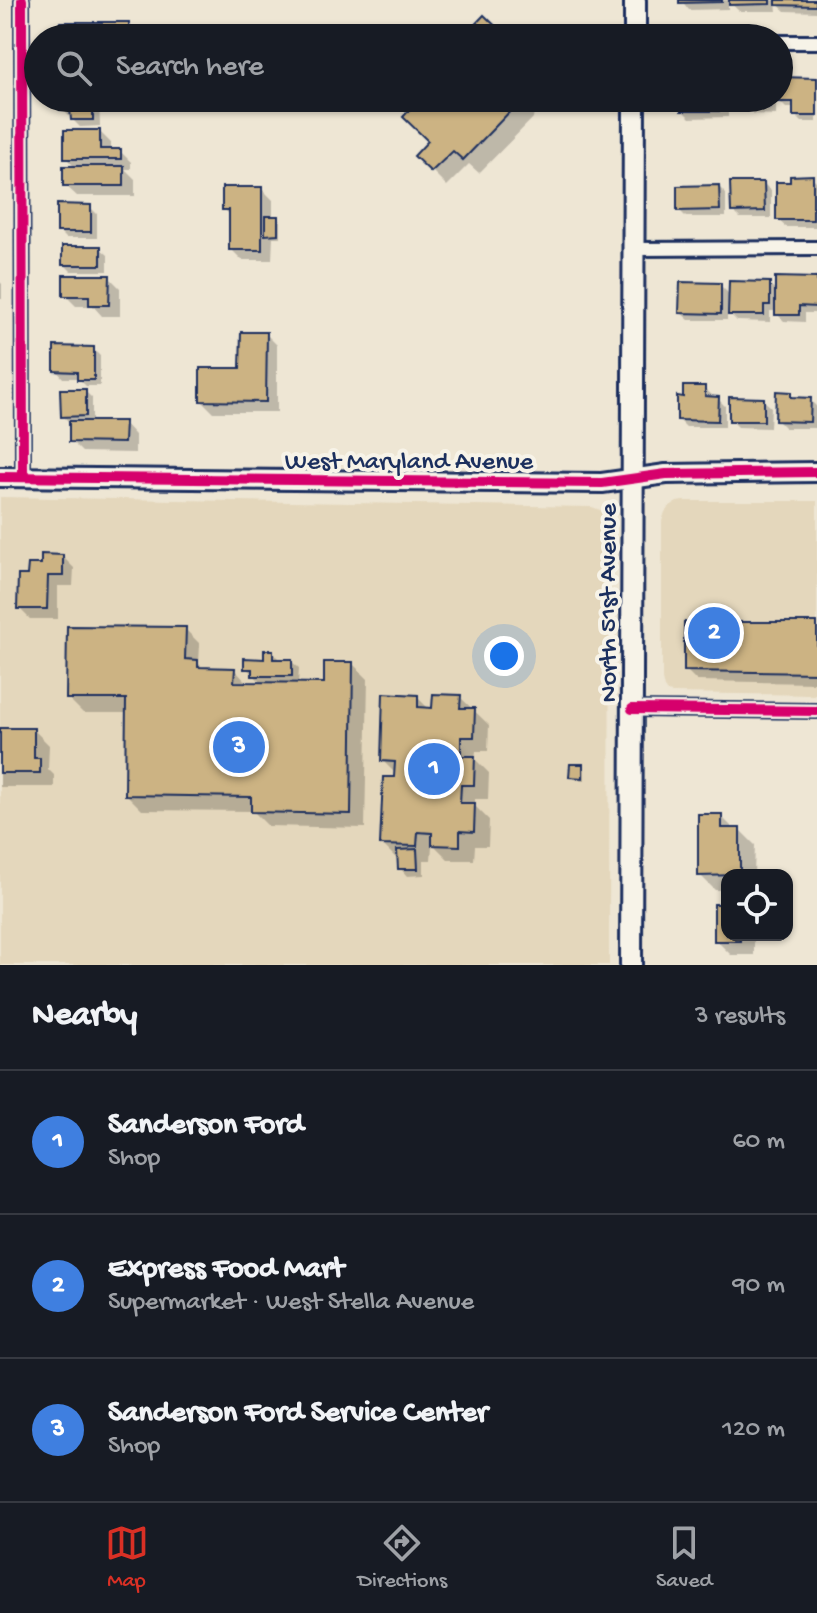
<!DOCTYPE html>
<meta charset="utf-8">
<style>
body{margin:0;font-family:"Gochi Hand",sans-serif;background:#20242c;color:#f1f3f6}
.controls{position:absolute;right:24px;bottom:24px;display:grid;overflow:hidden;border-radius:16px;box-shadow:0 2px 6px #0004}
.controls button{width:72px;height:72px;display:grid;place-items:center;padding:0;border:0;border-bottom:2px solid #363941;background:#171b24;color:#f1f3f6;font:40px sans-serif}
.you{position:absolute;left:504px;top:656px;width:28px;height:28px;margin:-20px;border:6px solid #fff;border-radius:50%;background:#1a73e8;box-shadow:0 0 0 12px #1a73e833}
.badge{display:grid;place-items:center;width:52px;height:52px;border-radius:50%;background:#d93025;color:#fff;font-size:26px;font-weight:700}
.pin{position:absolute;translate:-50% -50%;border:4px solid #fff;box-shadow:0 2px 8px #0006}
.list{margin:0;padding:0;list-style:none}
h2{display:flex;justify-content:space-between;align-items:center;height:104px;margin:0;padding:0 32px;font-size:34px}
h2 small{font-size:26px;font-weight:400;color:#9ea1a6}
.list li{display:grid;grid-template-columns:52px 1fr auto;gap:24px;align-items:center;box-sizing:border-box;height:144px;padding:0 32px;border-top:2px solid #363941}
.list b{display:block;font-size:30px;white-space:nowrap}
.list p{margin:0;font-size:26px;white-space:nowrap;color:#9ea1a6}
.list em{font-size:26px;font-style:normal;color:#9ea1a6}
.icon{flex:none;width:44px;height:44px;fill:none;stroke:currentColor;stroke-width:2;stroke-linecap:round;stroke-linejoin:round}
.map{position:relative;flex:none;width:817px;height:965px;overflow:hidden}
.search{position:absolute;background:#171b24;box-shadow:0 2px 6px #0004;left:24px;right:24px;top:24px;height:88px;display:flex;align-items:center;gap:20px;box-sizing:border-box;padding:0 28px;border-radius:44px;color:#9ea1a6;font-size:30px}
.sheet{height:536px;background:#171b24}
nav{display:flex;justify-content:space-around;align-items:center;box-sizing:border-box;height:112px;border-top:2px solid #363941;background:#171b24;font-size:22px;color:#9ea1a6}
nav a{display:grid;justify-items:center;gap:4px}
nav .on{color:#d93025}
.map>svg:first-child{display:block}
</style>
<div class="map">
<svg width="817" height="965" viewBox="0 0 817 965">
<rect width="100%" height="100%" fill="#eee6d4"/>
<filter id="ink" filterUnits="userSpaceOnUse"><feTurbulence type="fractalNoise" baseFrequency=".0125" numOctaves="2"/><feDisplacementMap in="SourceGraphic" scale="16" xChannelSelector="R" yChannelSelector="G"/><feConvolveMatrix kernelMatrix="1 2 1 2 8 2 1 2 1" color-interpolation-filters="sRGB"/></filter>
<g filter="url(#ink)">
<g fill="#e4d7bc">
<polygon points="0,497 592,507 600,510 607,517 610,525 609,965 0,965"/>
<polygon points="683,501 817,501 817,695 672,693 667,692 664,688 662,679 662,521 665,512 670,506 677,502"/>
</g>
<g fill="#0003">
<polygon points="681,0 817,0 817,12 785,11 776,3 777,11 739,11 728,1 728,9 689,10"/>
<polygon points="128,24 140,35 140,38 62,38"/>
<polygon points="817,80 817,122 802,122 795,115 795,108 786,108 776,98 776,115 754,114 748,108 739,108 732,101 732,98 779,98"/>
<polygon points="62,98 99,98 100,126 80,127 73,120 72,116 69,116 62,109"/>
<polygon points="406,98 535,98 528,105 534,110 533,118 479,173 469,164 447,186 417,156 431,141"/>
<polygon points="683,98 728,98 728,117 690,118 683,111"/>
<polygon points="100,132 111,143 111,151 120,151 131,162 131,169 125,169 135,179 135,196 77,196 65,185 76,168 66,158"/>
<polygon points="812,177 817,182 817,227 786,227 778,220 792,183"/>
<polygon points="764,184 771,191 771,218 740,218 733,211"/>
<polygon points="719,187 726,194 726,217 686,217 679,210"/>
<polygon points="262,189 273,200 273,218 277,218 280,221 280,237 273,237 272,260 242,260 231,249 231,216 224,209"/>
<polygon points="90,207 97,214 97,238 66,238 59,231"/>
<polygon points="100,248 108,255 108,271 71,271 64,264"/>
<polygon points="109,277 120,288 120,316 102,316 93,306 76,306 65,295"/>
<polygon points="817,281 817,313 805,313 805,322 784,321 777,314 777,311 770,311 770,322 737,321 727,311 727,320 689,320 681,313 720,285 730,295 769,284 777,291"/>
<polygon points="0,282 2,284 2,299 0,299"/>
<polygon points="266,334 277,345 277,412 213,412 202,401 242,370"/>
<polygon points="93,349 100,356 100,386 86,386 78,378 63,378 56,370"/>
<polygon points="704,388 712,395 712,398 718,399 725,406 725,427 686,427 679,420 685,399"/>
<polygon points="85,391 92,398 92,423 124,423 135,435 135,453 82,452 71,441 71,424 63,416"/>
<polygon points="790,394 796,400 810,400 817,407 817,428 785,428 777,420"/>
<polygon points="763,400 771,407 770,428 738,427 731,420"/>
<polygon points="63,557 74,568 73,586 58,586 58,619 30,619 19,608 29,577 43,566"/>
<polygon points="817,624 817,683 697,681 686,670"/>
<polygon points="185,629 200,644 199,664 204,669 234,669 248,684 263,684 246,668 266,661 272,652 280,660 291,661 299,668 298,685 326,685 353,664 368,679 365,828 268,826 253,811 142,810 127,795 128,713 83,713 68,698"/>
<polygon points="417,697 430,710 460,697 489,725 488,751 476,751 475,759 489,773 488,799 475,799 475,806 489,820 488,846 475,846 474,860 449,860 435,846 432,846 431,860 424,860 424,875 407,876 400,868 400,859 397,859 382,844 396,774 383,761"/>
<polygon points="0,730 34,730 49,745 48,769 54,775 54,787 0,787"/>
<polygon points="582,766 585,769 585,780 574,779 571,776"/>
<polygon points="721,816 735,830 740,830 755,845 754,875 727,875 727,890 715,890 700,875"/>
<polygon points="727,906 727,935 754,935 754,955 731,955 716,940"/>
</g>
<g fill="#ccb383" stroke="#1b2f5e" stroke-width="2">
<polygon points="679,0 722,0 722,2 679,3"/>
<polygon points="729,0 770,0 770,4 729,5"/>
<polygon points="776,0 816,0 816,6 776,5"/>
<polygon points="484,15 508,38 462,38"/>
<rect x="60" y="22" width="69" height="16"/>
<polygon points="779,77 817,78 817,116 793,116 793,102 777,102 777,98 779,98"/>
<polygon points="60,98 93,98 93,120 71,120 70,109 60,110"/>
<polygon points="403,98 519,98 519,102 463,160 453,151 431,172 414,156 428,141 403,117 411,108"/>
<polygon points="681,98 721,98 722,111 681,111"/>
<polygon points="730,98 770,98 770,108 744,108 745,102 730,102"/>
<polygon points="64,130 100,130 100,149 121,149 121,159 64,159"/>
<rect x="63" y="166" width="61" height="20"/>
<polygon points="813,175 813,220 776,220 776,182 790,182 790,176"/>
<polygon points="730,182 764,182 765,211 731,212"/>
<polygon points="719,185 720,210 677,211 677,186"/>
<polygon points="222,187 262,187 262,250 229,250 229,210 222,210"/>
<polygon points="57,204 91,205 91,232 57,232"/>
<polygon points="265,216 278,216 278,234 265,235"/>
<rect x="62" y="246" width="39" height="19"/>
<polygon points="63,275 110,275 109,305 89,305 89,296 63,296"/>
<polygon points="775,277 817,278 817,307 799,306 799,315 775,315"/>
<polygon points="729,281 770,282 770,305 764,305 764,315 728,315"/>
<polygon points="680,282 721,283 721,314 679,313"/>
<polygon points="241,332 267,332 266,402 200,401 200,368 240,368"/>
<polygon points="54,346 94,347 94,380 77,380 77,372 54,371"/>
<polygon points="683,386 705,386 705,396 719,397 718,421 677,420 677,396 683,397"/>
<polygon points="60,389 86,389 86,416 61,417"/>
<polygon points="776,391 791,392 791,397 811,398 810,422 775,421"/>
<polygon points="729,397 764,398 764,421 729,421"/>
<polygon points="69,421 125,421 124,443 69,442"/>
<polygon points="41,554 63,555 63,576 48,576 47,609 17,609 18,575 27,575 28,564 41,564"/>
<polygon points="684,622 817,622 817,673 684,671"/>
<polygon points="67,626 186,627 185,659 198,660 198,667 235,668 234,682 324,683 324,662 353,662 351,814 251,812 251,797 125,795 126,699 66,699"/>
<polygon points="264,650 273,650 273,659 292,659 292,676 252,676 252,669 244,669 244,658 264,659"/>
<polygon points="383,693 418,695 418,707 432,708 433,694 461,695 460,708 475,708 474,737 461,737 461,756 475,756 474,785 461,785 460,803 475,803 474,832 460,831 460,846 432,845 432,833 418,832 417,846 380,845 383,777 394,777 395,762 381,761"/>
<polygon points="0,728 34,728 34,758 40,758 40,773 0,773"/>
<polygon points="570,764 583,764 583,778 569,777"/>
<polygon points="698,814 722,814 722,828 740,828 740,875 698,876"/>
<polygon points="417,849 418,869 398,869 397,850"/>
<polygon points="714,904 727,904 727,935 740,935 740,941 714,941"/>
</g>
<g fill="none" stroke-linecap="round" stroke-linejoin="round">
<defs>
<g id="street">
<polyline points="22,0 23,477"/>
<polyline points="779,42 817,42"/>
<polyline points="633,249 817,248"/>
<polyline points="632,709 817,711"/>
</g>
<polyline id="secondary" points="0,477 602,483 666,474 817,472"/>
<g id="primary">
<polyline points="635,0 635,38"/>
<polyline points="631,965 634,98"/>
</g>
</defs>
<use href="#street" stroke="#1b2f5e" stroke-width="18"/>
<use href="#secondary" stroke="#1b2f5e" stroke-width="24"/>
<use href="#primary" stroke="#1b2f5e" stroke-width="26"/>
<use href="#street" stroke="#f7f3e8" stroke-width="12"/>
<use href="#secondary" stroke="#f7f3e8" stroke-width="18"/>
<use href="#primary" stroke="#f7f3e8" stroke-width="20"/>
<defs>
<g id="cycleway">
<polyline points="22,0 23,477"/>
<polyline points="0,477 602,483 666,474 817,472"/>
<polyline points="632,709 817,711"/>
</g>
</defs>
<use href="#cycleway" stroke="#f7f3e8" stroke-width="15"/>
<use href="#cycleway" stroke="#d6006c" stroke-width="10"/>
</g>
</g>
<g text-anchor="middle" stroke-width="8" stroke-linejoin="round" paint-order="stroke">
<g font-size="26" fill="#1b2f5e" stroke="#f7f3e8">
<text x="409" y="468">West Maryland Avenue</text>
<text transform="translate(606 603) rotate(-90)" y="9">North 51st Avenue</text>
</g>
</g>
</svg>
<div class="controls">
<button><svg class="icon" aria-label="locate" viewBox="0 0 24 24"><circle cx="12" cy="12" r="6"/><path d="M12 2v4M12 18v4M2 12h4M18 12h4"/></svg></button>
</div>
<div class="you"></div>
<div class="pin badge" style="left:434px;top:769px;background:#3f7fe0">1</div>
<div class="pin badge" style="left:714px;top:633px;background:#3f7fe0">2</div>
<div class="pin badge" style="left:239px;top:747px;background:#3f7fe0">3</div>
<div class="search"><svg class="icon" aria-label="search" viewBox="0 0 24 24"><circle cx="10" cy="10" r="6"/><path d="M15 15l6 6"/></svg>Search here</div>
</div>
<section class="sheet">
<h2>Nearby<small>3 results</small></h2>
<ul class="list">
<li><span class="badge" style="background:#3f7fe0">1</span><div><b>Sanderson Ford</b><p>Shop</p></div><em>60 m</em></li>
<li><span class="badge" style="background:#3f7fe0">2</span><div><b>Express Food Mart</b><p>Supermarket · West Stella Avenue</p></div><em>90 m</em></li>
<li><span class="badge" style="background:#3f7fe0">3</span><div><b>Sanderson Ford Service Center</b><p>Shop</p></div><em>120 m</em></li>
</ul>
</section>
<nav>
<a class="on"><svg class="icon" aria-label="map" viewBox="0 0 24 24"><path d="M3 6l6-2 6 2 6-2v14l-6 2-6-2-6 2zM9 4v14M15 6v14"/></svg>Map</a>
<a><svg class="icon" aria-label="directions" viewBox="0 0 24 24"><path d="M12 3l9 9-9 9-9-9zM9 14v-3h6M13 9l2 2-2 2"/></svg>Directions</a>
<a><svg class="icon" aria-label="saved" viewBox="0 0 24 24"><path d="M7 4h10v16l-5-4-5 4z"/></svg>Saved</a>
</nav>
